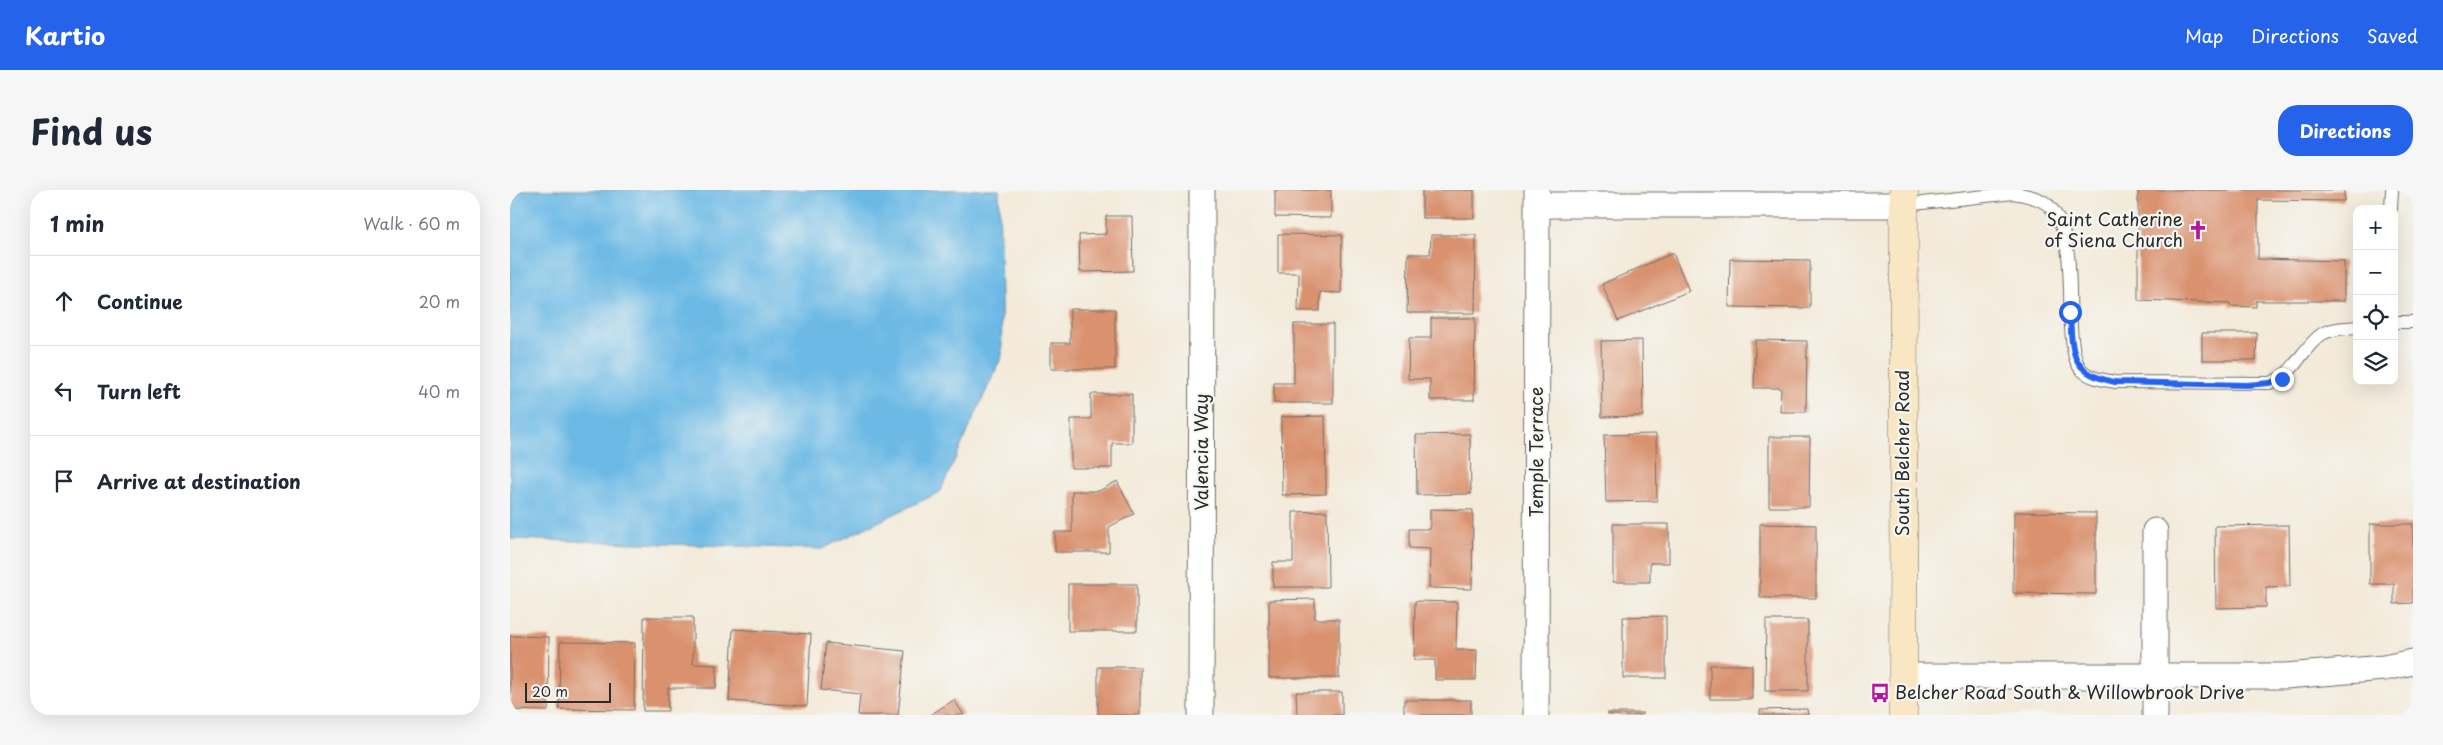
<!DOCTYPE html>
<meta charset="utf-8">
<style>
body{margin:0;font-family:"Playpen Sans",sans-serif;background:#f6f6f7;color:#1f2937}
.controls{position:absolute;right:15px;top:15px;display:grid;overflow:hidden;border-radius:10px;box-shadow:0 5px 20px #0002}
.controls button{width:45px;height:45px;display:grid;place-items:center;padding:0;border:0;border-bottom:1px solid #e0e1e3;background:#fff;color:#1f2937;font:25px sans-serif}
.scale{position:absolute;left:15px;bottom:12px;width:86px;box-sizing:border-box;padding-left:5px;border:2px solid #2b2b2b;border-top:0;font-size:14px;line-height:18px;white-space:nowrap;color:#2b2b2b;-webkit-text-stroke:4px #f6f6f2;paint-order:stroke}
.stop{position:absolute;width:15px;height:15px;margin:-11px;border:4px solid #2563eb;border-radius:50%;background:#fff}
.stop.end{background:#2563eb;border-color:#fff;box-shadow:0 1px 5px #0008}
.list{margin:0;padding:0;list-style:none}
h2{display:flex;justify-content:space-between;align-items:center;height:65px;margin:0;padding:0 20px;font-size:21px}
h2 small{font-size:16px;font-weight:400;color:#747a83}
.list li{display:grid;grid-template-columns:32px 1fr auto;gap:15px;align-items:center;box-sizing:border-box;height:90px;padding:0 20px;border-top:1px solid #e0e1e3}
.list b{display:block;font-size:19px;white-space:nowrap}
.list em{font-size:16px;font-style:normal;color:#747a83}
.icon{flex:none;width:28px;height:28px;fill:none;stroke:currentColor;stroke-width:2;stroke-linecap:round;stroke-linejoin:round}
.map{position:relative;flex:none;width:1903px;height:525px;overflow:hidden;border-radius:20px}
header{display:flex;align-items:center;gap:30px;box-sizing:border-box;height:70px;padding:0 25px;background:#2563eb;color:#fff}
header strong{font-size:24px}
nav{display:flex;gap:28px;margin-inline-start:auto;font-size:18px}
.intro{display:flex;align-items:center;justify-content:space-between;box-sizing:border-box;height:120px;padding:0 30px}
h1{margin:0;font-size:35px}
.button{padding:12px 22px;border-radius:20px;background:#2563eb;color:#fff;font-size:18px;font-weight:700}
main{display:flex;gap:30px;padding:0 30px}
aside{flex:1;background:#fff;border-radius:20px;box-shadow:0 5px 20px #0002}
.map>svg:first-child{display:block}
</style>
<header>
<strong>Kartio</strong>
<nav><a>Map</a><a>Directions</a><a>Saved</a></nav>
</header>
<div class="intro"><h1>Find us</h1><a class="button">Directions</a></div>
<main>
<aside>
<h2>1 min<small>Walk · 60 m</small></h2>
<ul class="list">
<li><svg class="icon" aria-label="ahead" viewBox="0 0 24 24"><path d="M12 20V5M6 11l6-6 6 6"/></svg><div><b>Continue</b></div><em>20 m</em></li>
<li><svg class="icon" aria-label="left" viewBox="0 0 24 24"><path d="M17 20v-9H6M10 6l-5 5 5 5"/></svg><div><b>Turn left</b></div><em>40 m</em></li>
<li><svg class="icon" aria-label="arrive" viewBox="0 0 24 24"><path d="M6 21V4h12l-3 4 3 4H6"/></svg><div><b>Arrive at destination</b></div></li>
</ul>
</aside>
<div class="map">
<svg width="1903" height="525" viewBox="0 0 1903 525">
<rect width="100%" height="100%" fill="#f6f6f2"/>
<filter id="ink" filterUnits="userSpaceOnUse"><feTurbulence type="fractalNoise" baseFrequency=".02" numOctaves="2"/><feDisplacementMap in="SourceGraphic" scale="10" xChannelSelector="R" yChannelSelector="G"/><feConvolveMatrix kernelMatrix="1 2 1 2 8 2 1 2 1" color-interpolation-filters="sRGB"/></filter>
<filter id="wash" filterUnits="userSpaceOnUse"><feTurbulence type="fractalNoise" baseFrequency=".0096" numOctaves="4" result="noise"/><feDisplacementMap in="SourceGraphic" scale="20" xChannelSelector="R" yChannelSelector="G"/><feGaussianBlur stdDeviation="1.12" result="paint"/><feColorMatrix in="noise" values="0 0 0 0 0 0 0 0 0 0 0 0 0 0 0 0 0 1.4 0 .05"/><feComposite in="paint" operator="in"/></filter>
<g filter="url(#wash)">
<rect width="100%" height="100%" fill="#f3ead9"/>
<polygon fill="#6cb9e5" stroke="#4c7288" points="0,0 489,0 492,166 430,302 312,359 0,349"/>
<g id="blocks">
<g fill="#d9916e">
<polygon points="765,0 821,0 821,28 765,27"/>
<rect x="912" y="0" width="52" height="28"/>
<polygon points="1628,0 1834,0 1834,11 1748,10 1748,69 1834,71 1834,111 1746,111 1746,117 1720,116 1720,113 1628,110"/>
<polygon points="596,26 622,26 623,81 570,82 569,45 596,44"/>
<polygon points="768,44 832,45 831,103 810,102 810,121 788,121 789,83 768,83"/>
<polygon points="921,45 966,45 965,123 897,123 898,64 920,64"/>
<polygon points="1163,63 1179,101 1108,131 1092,94"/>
<polygon points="1220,69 1300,70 1300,118 1219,117"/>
<polygon points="560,119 605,119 605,179 541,179 541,153 560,153"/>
<polygon points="921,128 965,128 964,210 920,210 920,189 898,189 899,148 921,148"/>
<polygon points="784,134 823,134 823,213 764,213 764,193 784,193"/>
<polygon points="1692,143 1747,143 1746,170 1692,170"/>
<polygon points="1132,150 1133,226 1092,227 1091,151"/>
<polygon points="1245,150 1297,151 1296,222 1270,222 1271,198 1244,198"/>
<polygon points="581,204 622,204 622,253 602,253 602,278 561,278 561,229 581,229"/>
<polygon points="815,226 816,304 772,305 771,227"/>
<polygon points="960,244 961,304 907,305 906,245"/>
<polygon points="1146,244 1147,311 1096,312 1094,245"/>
<polygon points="1259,247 1300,247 1299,317 1259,317"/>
<polygon points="607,291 624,324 599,337 599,362 545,362 545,342 562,342 562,301 589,301"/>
<polygon points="920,319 963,320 962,399 919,398 920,359 899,358 899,339 920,339"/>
<polygon points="817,321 818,397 763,397 763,372 783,372 783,322"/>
<polygon points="1504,322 1586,323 1586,404 1503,403"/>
<polygon points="1103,334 1159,334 1159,373 1140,373 1140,392 1103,392"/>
<polygon points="1250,334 1306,335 1306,408 1250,408"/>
<polygon points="1860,334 1903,334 1903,413 1884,414 1884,394 1860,394"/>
<polygon points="1779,335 1780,396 1756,397 1756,417 1706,418 1705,336"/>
<rect x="558" y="394" width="69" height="47"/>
<polygon points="805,409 805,429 829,429 829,488 759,488 759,410"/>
<polygon points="905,411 947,412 946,460 967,460 966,490 925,490 925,470 904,470"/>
<polygon points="1156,426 1156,488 1113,488 1113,427"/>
<polygon points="134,427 183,427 183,474 207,475 206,498 158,498 158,521 133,521"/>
<polygon points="1256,430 1298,430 1298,501 1255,501"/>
<polygon points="223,439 301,444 297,516 219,511"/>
<polygon points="0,446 39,447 38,521 0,520"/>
<polygon points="50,452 125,453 124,520 49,519"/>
<polygon points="316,453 395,461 388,525 348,525 350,504 311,500"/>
<rect x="1200" y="475" width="42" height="34"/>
<rect x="588" y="477" width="42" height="48"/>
<polygon points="786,502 832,502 832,525 787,525"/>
<polygon points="444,510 454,525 420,525"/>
<rect x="894" y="510" width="67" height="15"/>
<polygon points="1297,519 1298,525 1250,525 1250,520"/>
<rect x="1098" y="523" width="34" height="2"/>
</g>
</g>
</g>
<g filter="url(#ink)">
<use href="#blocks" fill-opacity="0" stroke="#716e68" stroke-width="1"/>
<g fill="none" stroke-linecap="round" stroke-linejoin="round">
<defs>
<g id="lane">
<path d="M1394,15L1503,3C1516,5 1533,8 1541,18C1567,49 1557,111 1562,149C1563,158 1564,170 1570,178C1578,188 1593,190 1605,192L1759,193C1785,186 1791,158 1812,144C1822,138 1836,138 1847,137"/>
<polyline points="1881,19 1882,0"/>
<polyline points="1884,132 1903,132"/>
</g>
<g id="street">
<polyline points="1028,15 1394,15"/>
<polyline points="1645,341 1645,525"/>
<polyline points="1393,486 1775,486 1874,478 1903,472"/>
<polyline points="691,525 692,0"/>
<polyline points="1026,525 1027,0"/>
</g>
<polyline id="secondary" points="1393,525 1394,0"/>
</defs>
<use href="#lane" stroke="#716e68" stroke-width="14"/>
<use href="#street" stroke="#716e68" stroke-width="27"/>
<use href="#secondary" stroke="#716e68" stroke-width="29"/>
<use href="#lane" stroke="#fff" stroke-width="12"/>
<use href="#street" stroke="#fff" stroke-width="25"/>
<use href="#secondary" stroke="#f9e7c3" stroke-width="28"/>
</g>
</g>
<g fill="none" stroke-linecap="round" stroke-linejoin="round" filter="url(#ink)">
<path stroke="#2563eb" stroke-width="6" d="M1560,122C1562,162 1560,184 1605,192L1737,195L1759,193L1772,189"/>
</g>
<defs>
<symbol id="church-bare" viewBox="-9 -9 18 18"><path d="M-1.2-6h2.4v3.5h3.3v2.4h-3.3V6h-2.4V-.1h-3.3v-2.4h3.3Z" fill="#b5179e" stroke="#f6f6f2" stroke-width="2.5" paint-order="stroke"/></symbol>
<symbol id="bus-bare" viewBox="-9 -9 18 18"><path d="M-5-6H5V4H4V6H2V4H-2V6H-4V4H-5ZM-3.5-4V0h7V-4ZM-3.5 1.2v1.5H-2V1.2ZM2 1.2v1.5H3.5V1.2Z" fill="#b5179e" stroke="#f6f6f2" stroke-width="2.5" paint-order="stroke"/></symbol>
</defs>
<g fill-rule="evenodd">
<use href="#church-bare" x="1674" y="26" width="28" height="28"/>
<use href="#bus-bare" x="1356" y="489" width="28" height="28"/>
</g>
<g text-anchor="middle" stroke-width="4.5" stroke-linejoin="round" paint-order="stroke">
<g font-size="18" fill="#2b2b2b" stroke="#f6f6f2" text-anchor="end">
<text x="1673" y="36">Saint Catherine<tspan x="1673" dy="21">of Siena Church</tspan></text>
<text x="1385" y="509" text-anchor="start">Belcher Road South &amp; Willowbrook Drive</text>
</g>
<g font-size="18" fill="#2b2b2b" stroke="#f6f6f2">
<text transform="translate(692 262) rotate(-90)" y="6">Valencia Way</text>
<text transform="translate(1027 262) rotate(-90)" y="6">Temple Terrace</text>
<text transform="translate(1393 263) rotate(-90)" y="6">South Belcher Road</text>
</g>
</g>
</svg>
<div class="controls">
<button>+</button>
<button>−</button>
<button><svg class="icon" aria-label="locate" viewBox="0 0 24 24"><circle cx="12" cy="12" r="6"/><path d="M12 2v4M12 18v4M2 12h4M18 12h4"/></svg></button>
<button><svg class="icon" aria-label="layers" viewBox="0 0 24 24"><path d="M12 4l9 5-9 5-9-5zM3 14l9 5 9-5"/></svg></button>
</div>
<div class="scale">20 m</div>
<div class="stop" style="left:1560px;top:122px"></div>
<div class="stop end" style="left:1772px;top:189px"></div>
</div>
</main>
